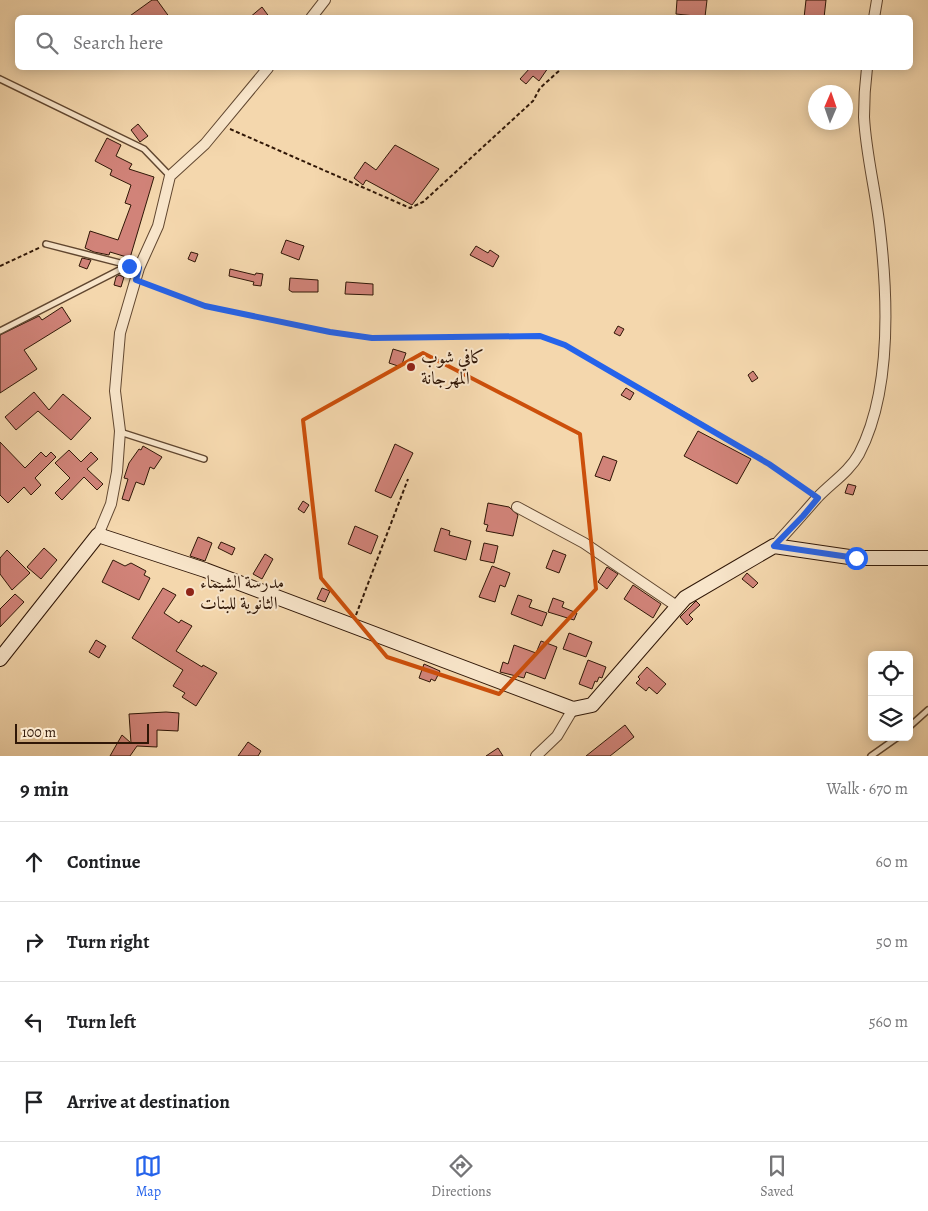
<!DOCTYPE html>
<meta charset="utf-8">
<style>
body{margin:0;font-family:Alegreya,Amiri,serif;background:#f6f6f6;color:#202124}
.controls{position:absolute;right:15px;bottom:15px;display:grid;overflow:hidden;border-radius:8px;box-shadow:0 2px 12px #0003}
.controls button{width:45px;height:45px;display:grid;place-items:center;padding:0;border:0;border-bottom:1px solid #e0e0e0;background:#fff;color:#202124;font:25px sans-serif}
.compass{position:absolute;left:808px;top:85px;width:45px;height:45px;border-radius:50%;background:#fff;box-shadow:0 2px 12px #0003;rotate:2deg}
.scale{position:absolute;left:15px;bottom:12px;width:134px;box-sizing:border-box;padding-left:5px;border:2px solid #301707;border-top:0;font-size:14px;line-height:18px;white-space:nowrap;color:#301707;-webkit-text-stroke:4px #f8e5ca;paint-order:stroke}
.stop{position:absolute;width:15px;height:15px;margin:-11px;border:4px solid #2563eb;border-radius:50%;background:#fff}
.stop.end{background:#2563eb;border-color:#fff;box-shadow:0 1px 5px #0008}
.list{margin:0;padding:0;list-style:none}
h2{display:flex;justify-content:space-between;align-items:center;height:65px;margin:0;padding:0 20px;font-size:21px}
h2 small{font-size:16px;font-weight:400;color:#757577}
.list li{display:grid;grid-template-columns:32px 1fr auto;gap:15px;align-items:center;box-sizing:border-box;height:80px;padding:0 20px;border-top:1px solid #e0e0e0}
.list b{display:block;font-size:19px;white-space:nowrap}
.list em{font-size:16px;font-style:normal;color:#757577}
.icon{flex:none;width:28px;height:28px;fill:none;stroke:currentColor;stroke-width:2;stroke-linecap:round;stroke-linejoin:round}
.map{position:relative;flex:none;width:928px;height:756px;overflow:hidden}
.search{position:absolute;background:#fff;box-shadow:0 2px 12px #0003;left:15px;right:15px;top:15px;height:55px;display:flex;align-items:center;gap:12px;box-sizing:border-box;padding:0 18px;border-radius:8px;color:#757577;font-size:19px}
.sheet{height:385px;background:#fff}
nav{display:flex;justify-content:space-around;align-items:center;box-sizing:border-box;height:70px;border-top:1px solid #e0e0e0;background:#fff;font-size:14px;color:#757577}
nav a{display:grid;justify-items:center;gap:2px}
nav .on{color:#2563eb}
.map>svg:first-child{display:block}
</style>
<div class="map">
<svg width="928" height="756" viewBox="0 0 928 756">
<rect width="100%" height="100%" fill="#f4d7ad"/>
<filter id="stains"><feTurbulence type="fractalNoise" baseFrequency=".004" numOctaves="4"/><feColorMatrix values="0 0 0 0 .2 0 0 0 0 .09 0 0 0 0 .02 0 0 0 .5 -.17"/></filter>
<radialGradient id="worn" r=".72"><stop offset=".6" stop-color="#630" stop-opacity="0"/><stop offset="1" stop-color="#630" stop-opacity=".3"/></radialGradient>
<g fill="#d18379" stroke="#301707">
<polygon points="152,0 157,0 170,18 127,18"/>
<polygon points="677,0 707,0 705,17 676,14"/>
<polygon points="806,0 826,0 824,18 804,18"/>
<polygon points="262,7 270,18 249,18"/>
<polygon points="530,68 548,68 539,81 533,76 526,84 520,79"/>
<polygon points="138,124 148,136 140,142 131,130"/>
<polygon points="107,138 121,145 116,156 132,164 129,169 154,177 130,258 110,252 109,255 94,252 85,248 90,231 118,240 131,205 125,203 131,185 110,175 112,170 95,161"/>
<polygon points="395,145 439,169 412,205 366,180 363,185 354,178 365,162 376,170"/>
<polygon points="286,240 304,246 299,260 281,253"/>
<polygon points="476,246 488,253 490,250 499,256 493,267 470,255"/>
<polygon points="191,252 198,254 195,262 188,259"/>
<polygon points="82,258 91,260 87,269 79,266"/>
<polygon points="230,269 255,275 256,273 263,274 261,286 253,285 254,282 229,276"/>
<polygon points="119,275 124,277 121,287 114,285 116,277"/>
<polygon points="290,278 318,280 318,292 292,292 289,290"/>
<polygon points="346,282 373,284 373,295 345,294"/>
<polygon points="62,307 71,321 24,350 37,369 0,393 0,335 39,316 42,320"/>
<polygon points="618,326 624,329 620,336 614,333"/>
<polygon points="393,349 406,353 401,367 389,363"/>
<polygon points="753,371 758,378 752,382 748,375"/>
<polygon points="626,388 634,393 630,400 621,395"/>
<polygon points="34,392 49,410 63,394 91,418 71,440 38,411 16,430 5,417"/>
<polygon points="698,431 751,459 737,484 684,456"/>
<polygon points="0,442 25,468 41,452 46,457 51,452 56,457 35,478 41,485 31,495 24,487 8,503 0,495"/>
<polygon points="395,444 413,453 391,498 375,491"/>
<polygon points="143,446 162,457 154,469 150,467 144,485 136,482 129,501 122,499 128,479 124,478 129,463 139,449 141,450"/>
<polygon points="69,450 81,462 91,452 98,459 87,469 103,484 97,490 84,477 62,500 55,493 70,478 55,463"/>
<polygon points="603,456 617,461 610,481 595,476"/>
<polygon points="848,484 856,486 853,495 845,493"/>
<polygon points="303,501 309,505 304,513 298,509"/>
<polygon points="488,503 509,507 518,515 513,536 486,531 488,525 484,524"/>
<polygon points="355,526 378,536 371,554 348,544"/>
<polygon points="441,528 450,531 449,535 471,541 466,560 434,551"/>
<polygon points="198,537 212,543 205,561 190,556"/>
<polygon points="221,542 235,548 232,555 218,548"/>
<polygon points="484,543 498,546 494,563 480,560"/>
<polygon points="44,548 57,560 41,579 27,567"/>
<polygon points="7,550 30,573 12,590 0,574 0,558"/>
<polygon points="553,550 566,555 559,573 546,568"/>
<polygon points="265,554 273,559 262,579 253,574"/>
<polygon points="113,560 125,566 131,563 146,571 144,575 150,578 139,600 102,582"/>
<polygon points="492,566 510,573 505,587 500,585 495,602 479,597"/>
<polygon points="607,567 618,574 607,589 598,582"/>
<polygon points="747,573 758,583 753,588 742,579"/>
<polygon points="633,585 661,604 653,618 624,599"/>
<polygon points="163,588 176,595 164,613 179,623 181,620 192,626 176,651 202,667 203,665 217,673 196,706 182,697 185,693 173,686 183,670 132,638"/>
<polygon points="322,588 330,591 325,602 317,599"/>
<polygon points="15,594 24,602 0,627 0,609"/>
<polygon points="518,595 532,600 529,607 547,613 542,626 511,614"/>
<polygon points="553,598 564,602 562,607 577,613 574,620 548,612"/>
<polygon points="696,601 700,605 689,615 693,619 687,625 680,617"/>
<polygon points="569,633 592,642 586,657 563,649"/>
<polygon points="96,640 106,646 99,658 89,652"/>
<polygon points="541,641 557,647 545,679 526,672 524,678 500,672 503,662 508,664 514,645 536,653"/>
<polygon points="588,660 606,667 602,678 599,677 597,682 595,681 592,689 579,684"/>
<polygon points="424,664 440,671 435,681 431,679 430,682 419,678"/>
<polygon points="647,667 666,684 657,694 649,687 646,691 636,683 640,679 638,677"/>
<polygon points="166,712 179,713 178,731 157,730 157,747 137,746 130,756 110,756 122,735 131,743 129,714"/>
<polygon points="625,725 634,737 610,756 586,756"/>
<polygon points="248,742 261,751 258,756 238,756"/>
<polygon points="498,748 503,756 486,756"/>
</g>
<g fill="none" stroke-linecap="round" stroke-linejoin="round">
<defs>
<g id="lane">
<polyline points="0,79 144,149 170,176"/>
<polyline points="46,244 128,265"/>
<polyline points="0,331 129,265 139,268"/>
<polyline points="120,432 204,459"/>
<polyline points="909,727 928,710"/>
<polyline points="871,756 898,737"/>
</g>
<g id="street">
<polyline points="311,18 325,0"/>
<polyline points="874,18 877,0"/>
<polyline points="517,507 584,543 678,607"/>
<polyline points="98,535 111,504 117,472 120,431 115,391 120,333 139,268 158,226 170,176 205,144 268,68"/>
<path d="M774,546C789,530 803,514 817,498C831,483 849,472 859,454C892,391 888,299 880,230C876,192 866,155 864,117C864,101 865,84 867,68"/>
<polyline points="536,756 557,736 573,709"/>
</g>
<polyline id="secondary" points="0,659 98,535 205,570 573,709 592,705 685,598 774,546 856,558 928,558"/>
</defs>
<use href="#lane" stroke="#614730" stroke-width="8"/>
<use href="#street" stroke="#614730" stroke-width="12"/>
<use href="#secondary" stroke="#301707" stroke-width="16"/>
<g stroke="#301707" stroke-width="2" stroke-dasharray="4 2.5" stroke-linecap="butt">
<polyline points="230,129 410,208 423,202 533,101 540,88 560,70"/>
<polyline points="0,266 41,247"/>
<path d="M144,283L205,307L330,332L372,338L540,336C571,347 597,364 625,379C688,414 750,451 809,492"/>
<polyline points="356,615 408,479"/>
</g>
<use href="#lane" stroke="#f8e5ca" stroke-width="5"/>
<use href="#street" stroke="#f8e5ca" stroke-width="10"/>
<use href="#secondary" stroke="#f8e5ca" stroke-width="14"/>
</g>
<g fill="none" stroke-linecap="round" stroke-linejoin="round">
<polyline stroke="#2563eb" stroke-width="6" points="129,266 139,268 136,280 205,306 330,332 372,338 540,336 565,345 769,464 818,498 803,516 774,546 856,558"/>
</g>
<path fill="none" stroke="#cc4f0b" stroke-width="4" stroke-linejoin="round" d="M423,353L580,434L596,589L499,694L387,657L321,578L303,420Z"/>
<g fill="#8f2418" stroke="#f8e5ca" stroke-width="2">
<circle cx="411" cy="367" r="5"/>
<circle cx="190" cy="592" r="5"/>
</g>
<g text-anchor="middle" stroke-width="4" stroke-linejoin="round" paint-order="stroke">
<g font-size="18" fill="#301707" stroke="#f8e5ca" text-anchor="start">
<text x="421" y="363">كافي شوب<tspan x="421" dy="21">المهرجانة</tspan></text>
<text x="200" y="588">مدرسة الشيماء<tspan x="200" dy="21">الثانوية للبنات</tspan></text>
</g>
</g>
<rect width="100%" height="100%" filter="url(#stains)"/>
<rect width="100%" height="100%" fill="url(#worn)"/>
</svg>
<div class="controls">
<button><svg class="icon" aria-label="locate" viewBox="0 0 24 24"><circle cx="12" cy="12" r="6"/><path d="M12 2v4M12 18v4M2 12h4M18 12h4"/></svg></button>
<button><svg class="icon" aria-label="layers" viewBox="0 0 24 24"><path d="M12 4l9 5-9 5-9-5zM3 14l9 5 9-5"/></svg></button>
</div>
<svg class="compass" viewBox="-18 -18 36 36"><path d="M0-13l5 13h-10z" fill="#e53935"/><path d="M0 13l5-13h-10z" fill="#757577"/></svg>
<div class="scale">100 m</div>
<div class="stop" style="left:856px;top:558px"></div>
<div class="stop end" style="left:129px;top:266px"></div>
<div class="search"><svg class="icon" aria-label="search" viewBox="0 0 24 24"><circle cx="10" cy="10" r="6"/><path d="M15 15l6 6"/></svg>Search here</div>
</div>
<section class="sheet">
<h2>9 min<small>Walk · 670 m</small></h2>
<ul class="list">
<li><svg class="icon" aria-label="ahead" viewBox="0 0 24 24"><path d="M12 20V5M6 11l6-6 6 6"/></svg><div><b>Continue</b></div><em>60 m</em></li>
<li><svg class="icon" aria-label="right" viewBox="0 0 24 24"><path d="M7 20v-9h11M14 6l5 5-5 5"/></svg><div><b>Turn right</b></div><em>50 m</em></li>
<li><svg class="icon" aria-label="left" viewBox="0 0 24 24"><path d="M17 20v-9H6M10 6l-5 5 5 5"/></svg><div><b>Turn left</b></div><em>560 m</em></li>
<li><svg class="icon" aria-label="arrive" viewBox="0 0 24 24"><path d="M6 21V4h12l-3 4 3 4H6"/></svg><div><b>Arrive at destination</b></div></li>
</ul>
</section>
<nav>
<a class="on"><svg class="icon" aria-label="map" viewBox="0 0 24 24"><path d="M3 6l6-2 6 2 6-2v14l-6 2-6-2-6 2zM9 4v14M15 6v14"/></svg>Map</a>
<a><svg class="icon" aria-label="directions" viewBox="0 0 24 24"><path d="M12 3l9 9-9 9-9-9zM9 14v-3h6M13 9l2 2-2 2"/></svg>Directions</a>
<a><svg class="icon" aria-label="saved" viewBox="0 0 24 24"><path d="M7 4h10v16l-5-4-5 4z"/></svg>Saved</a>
</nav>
